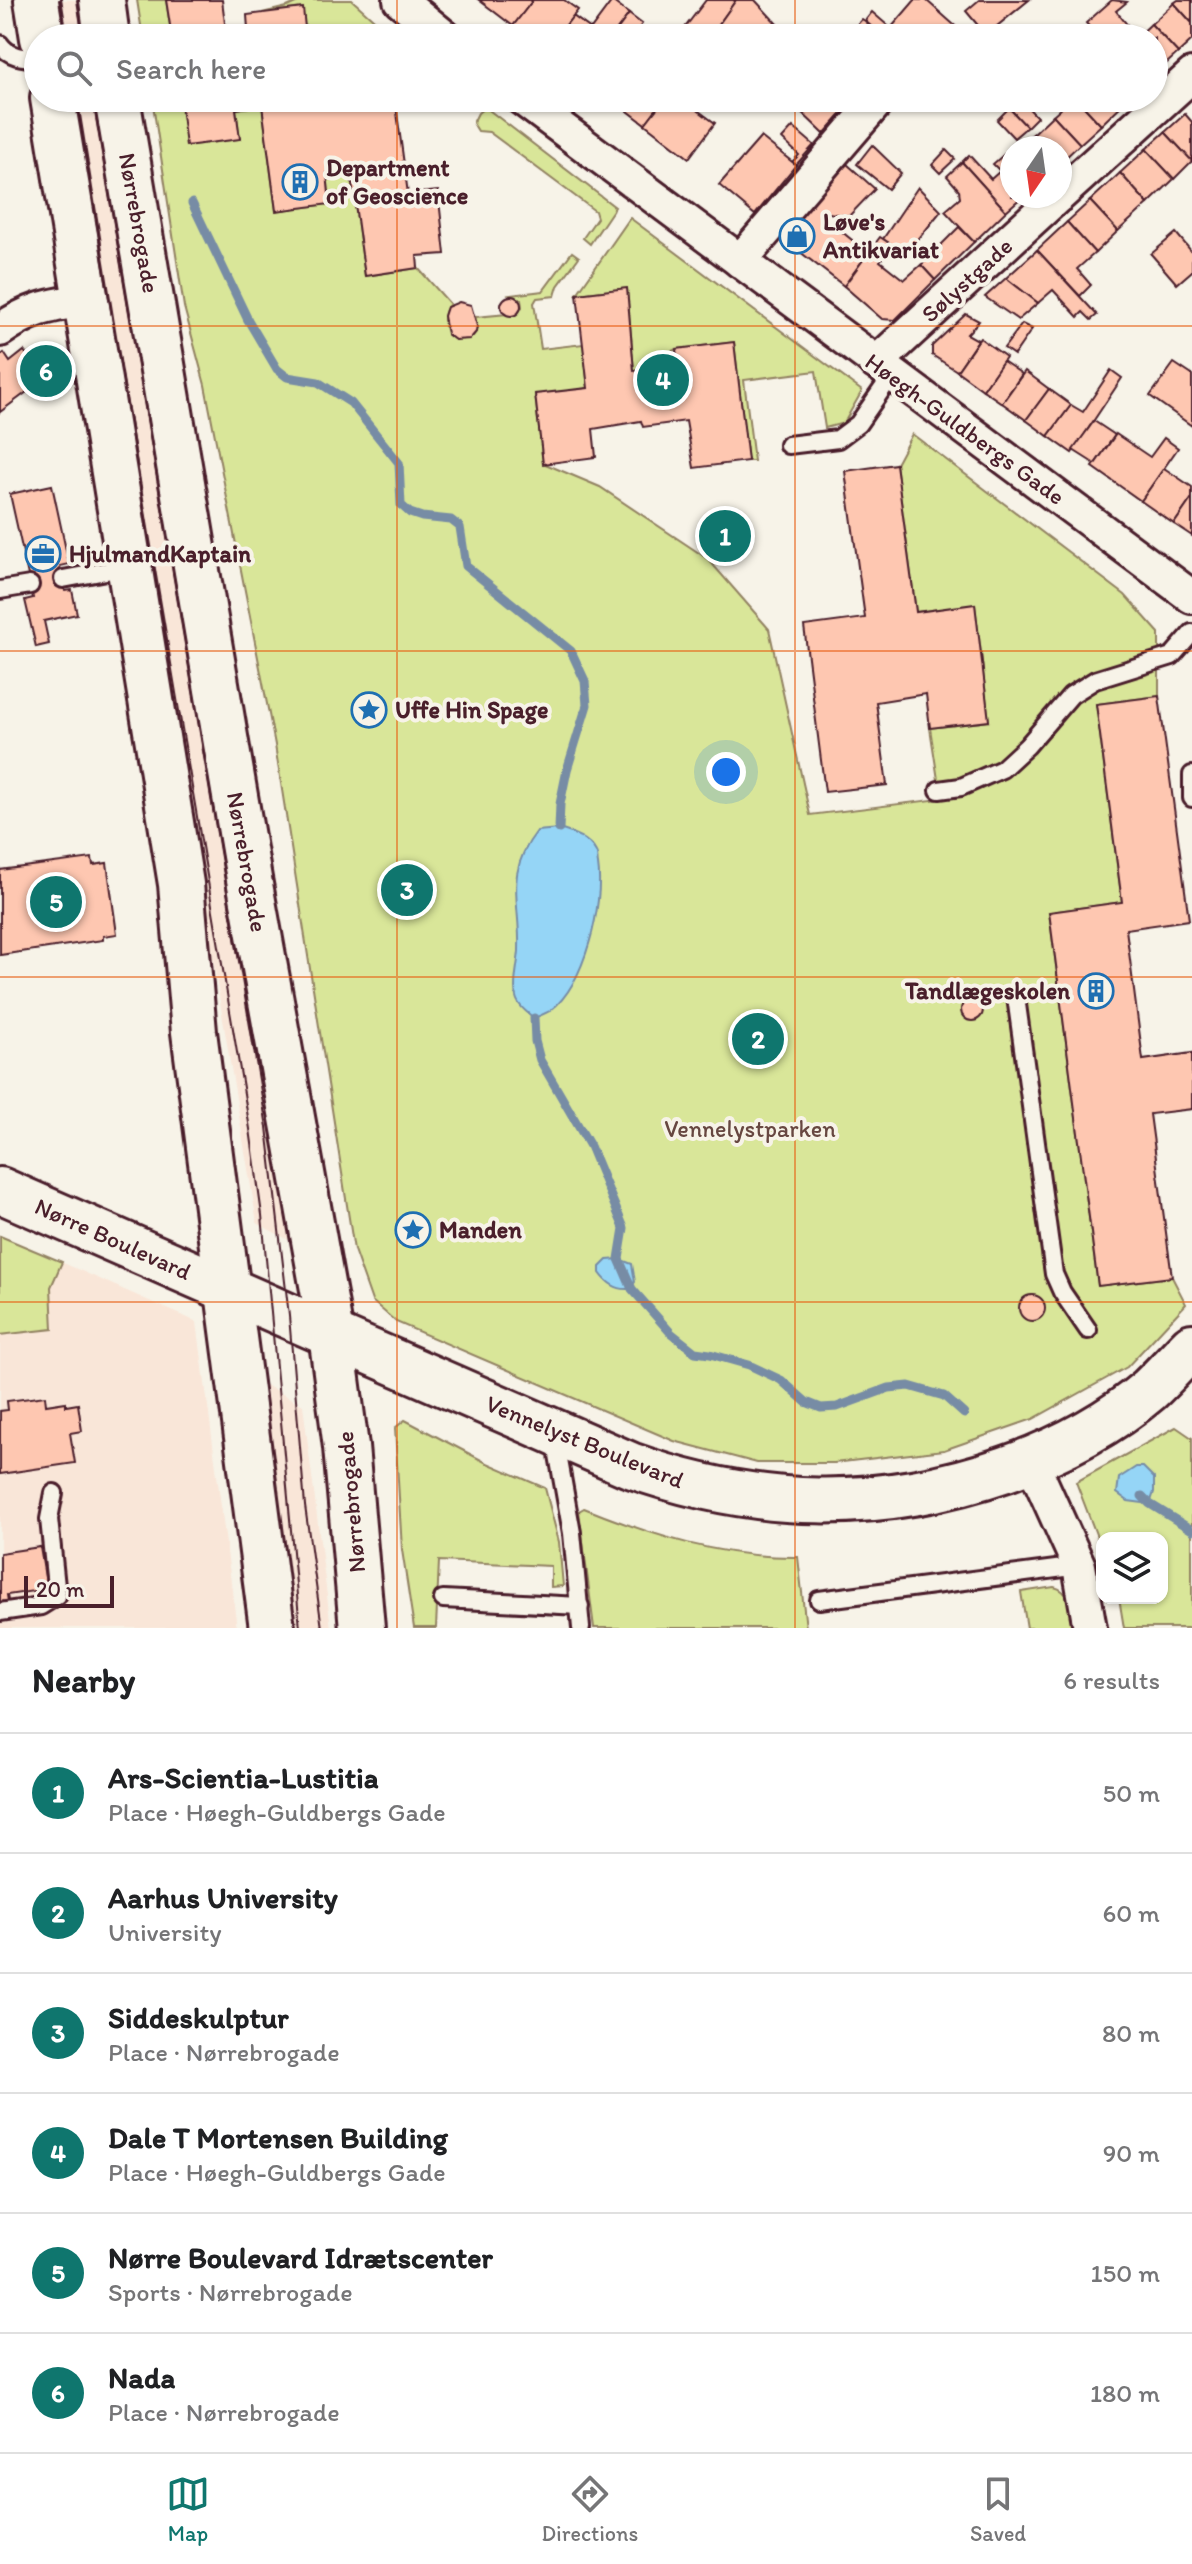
<!DOCTYPE html>
<meta charset="utf-8">
<style>
body{margin:0;font-family:Itim,sans-serif;background:#f2f2f2;color:#202124}
.controls{position:absolute;right:24px;bottom:24px;display:grid;overflow:hidden;border-radius:16px;box-shadow:0 2px 6px #0004}
.controls button{width:72px;height:72px;display:grid;place-items:center;padding:0;border:0;border-bottom:2px solid #e0e0e0;background:#fff;color:#202124;font:40px sans-serif}
.compass{position:absolute;left:1000px;top:136px;width:72px;height:72px;border-radius:50%;background:#fff;box-shadow:0 2px 6px #0004;rotate:193deg}
.scale{position:absolute;left:24px;bottom:20px;width:90px;box-sizing:border-box;padding-left:8px;border:4px solid #4a1f2b;border-top:0;font-size:22px;line-height:28px;white-space:nowrap;color:#4a1f2b;-webkit-text-stroke:6px #f7f3e8;paint-order:stroke}
.you{position:absolute;left:726px;top:772px;width:28px;height:28px;margin:-20px;border:6px solid #fff;border-radius:50%;background:#1a73e8;box-shadow:0 0 0 12px #1a73e833}
.badge{display:grid;place-items:center;width:52px;height:52px;border-radius:50%;background:#0f766e;color:#fff;font-size:26px;font-weight:700}
.pin{position:absolute;translate:-50% -50%;border:4px solid #fff;box-shadow:0 2px 8px #0006}
.list{margin:0;padding:0;list-style:none}
h2{display:flex;justify-content:space-between;align-items:center;height:104px;margin:0;padding:0 32px;font-size:34px}
h2 small{font-size:26px;font-weight:400;color:#757577}
.list li{display:grid;grid-template-columns:52px 1fr auto;gap:24px;align-items:center;box-sizing:border-box;height:120px;padding:0 32px;border-top:2px solid #e0e0e0}
.list b{display:block;font-size:30px;white-space:nowrap}
.list p{margin:0;font-size:26px;white-space:nowrap;color:#757577}
.list em{font-size:26px;font-style:normal;color:#757577}
.icon{flex:none;width:44px;height:44px;fill:none;stroke:currentColor;stroke-width:2;stroke-linecap:round;stroke-linejoin:round}
.map{position:relative;flex:none;width:1192px;height:1628px;overflow:hidden}
.search{position:absolute;background:#fff;box-shadow:0 2px 6px #0004;left:24px;right:24px;top:24px;height:88px;display:flex;align-items:center;gap:20px;box-sizing:border-box;padding:0 28px;border-radius:44px;color:#757577;font-size:30px}
.sheet{height:824px;background:#fff}
nav{display:flex;justify-content:space-around;align-items:center;box-sizing:border-box;height:112px;border-top:2px solid #e0e0e0;background:#fff;font-size:22px;color:#757577}
nav a{display:grid;justify-items:center;gap:4px}
nav .on{color:#0f766e}
.map>svg:first-child{display:block}
</style>
<div class="map">
<svg width="1192" height="1628" viewBox="0 0 1192 1628">
<rect width="100%" height="100%" fill="#f7f3e8"/>
<filter id="ink" filterUnits="userSpaceOnUse"><feTurbulence type="fractalNoise" baseFrequency=".0125" numOctaves="2"/><feDisplacementMap in="SourceGraphic" scale="16" xChannelSelector="R" yChannelSelector="G"/><feConvolveMatrix kernelMatrix="1 2 1 2 8 2 1 2 1" color-interpolation-filters="sRGB"/></filter>
<g filter="url(#ink)">
<g fill="#f9e6d8">
<polygon points="53,0 87,0 93,38 59,38"/>
<polygon points="69,98 103,98 300,1246 257,1223"/>
<polygon points="0,1235 197,1322 237,1628 0,1628"/>
<polygon points="258,1381 303,1405 331,1628 291,1628"/>
</g>
<g fill="#d9e699" stroke="#928262" stroke-width="2">
<polygon points="137,0 166,0 172,38 143,38"/>
<polygon points="302,0 352,0 394,38 306,38 302,8 262,13 287,7"/>
<path d="M152,98H180L187,146L240,139L236,109L262,105L276,211L330,204L327,173L350,169L365,276L418,268L450,304C440,314 443,333 455,340L473,336L476,332V317L518,313L522,307L521,300L510,295L543,291L572,252L579,257L558,286L555,296L537,298L534,303L541,349L583,344L588,388L535,395L543,463L600,487L708,559L769,629L810,815L941,799L930,728L989,721L975,605L916,612L896,464L912,434L1125,595L1159,633V696L1096,704L1122,902L1049,912L1098,1286L1172,1277L1186,1304L1127,1367L1033,1419L944,1450L834,1463H757L674,1441L396,1322L372,1301L354,1250L275,745L205,385L184,307Z"/>
<polygon points="485,107 615,207 590,244 583,238 597,218 595,211 489,132 478,131 473,123 478,113"/>
<polygon points="630,218 862,391 844,423 825,428 816,371 744,380 754,461 748,461 734,342 676,349 634,371 627,288 577,294"/>
<polygon points="0,1236 62,1262 51,1287 53,1329 0,1335"/>
<polygon points="405,1420 485,1462 545,1488 559,1542 563,1586 551,1587 551,1566 439,1561 436,1628 414,1628 402,1550 395,1428"/>
<polygon points="1176,1427 1192,1438 1192,1628 1124,1628 1119,1598 1162,1598 1162,1538 1102,1538 1102,1550 1076,1482"/>
<path d="M584,1508C653,1536 723,1558 798,1557L806,1628H594L579,1511Z"/>
<path d="M1054,1587C1072,1591 1072,1612 1075,1628H1027L1021,1592Z"/>
</g>
<g fill="#95d5f6" stroke="#778ca5" stroke-width="2">
<path d="M559,829C572,833 589,838 596,852C598,855 597,860 598,864C604,904 585,984 551,1010C547,1013 539,1016 534,1018C528,1013 520,1008 517,1000C512,987 518,965 519,951C521,901 503,875 537,831Z"/>
<path d="M619,1259L632,1264L635,1282L629,1289C616,1290 607,1283 600,1273V1267L607,1260Z"/>
<polygon points="1136,1467 1143,1467 1154,1478 1154,1492 1150,1504 1128,1501 1117,1493 1119,1478"/>
</g>
<g fill="none" stroke-linecap="round" stroke-linejoin="round">
<g stroke="#778ca5" stroke-width="9">
<polyline points="192,203 248,320 277,369 287,377 318,382 351,403 399,463 401,505 410,513 422,517 451,520 460,527 466,566 571,651 585,681 587,705 567,770 560,804 559,829"/>
<polyline points="534,1018 535,1041 540,1060 590,1146 624,1228 619,1259 632,1289 671,1333 695,1352 710,1354 749,1365 781,1380 806,1402 821,1408 837,1407 889,1388 909,1386 944,1396 964,1414"/>
<polyline points="1142,1496 1150,1504 1192,1530"/>
</g>
</g>
<g fill="#fec7b1" stroke="#4a1f2b" stroke-width="2">
<polygon points="166,0 222,0 226,31 248,29 247,15 303,8 306,38 172,38"/>
<polygon points="479,0 533,0 513,26"/>
<polygon points="533,0 564,0 578,10 556,38 529,38 513,26"/>
<polygon points="706,0 736,0 709,38 677,38"/>
<polygon points="736,0 755,0 790,38 753,38 748,33 744,38 709,38"/>
<polygon points="915,0 926,0 962,32 956,38 902,38 891,28"/>
<polygon points="979,0 1029,0 986,35 966,11"/>
<polygon points="1112,0 1127,2 1116,11 1134,33 1128,38 1099,38 1086,23"/>
<polygon points="1178,0 1192,0 1192,23 1174,3"/>
<polygon points="612,1 629,14 611,38 556,38 573,16 591,29"/>
<polygon points="1174,3 1192,23 1192,40 1178,53 1151,24"/>
<polygon points="872,12 894,31 888,38 884,38 865,21"/>
<polygon points="629,14 642,24 631,38 611,38"/>
<polygon points="862,19 865,21 884,38 845,38"/>
<polygon points="1151,24 1178,53 1154,75 1154,38 1136,38"/>
<polygon points="180,98 395,98 408,194 438,191 445,254 417,256 418,268 365,276 350,169 327,173 330,204 276,211 262,105 236,109 240,139 186,146"/>
<polygon points="611,98 665,98 645,124"/>
<polygon points="665,98 686,98 684,100 715,123 689,158 645,124"/>
<polygon points="797,98 852,98 854,100 824,134 793,104"/>
<polygon points="1019,98 1037,117 1027,127 1009,108"/>
<polygon points="1072,98 1076,98 1101,125 1080,144 1053,115"/>
<polygon points="1076,98 1125,98 1127,100 1101,125"/>
<polygon points="1009,108 1027,127 1014,138 997,120"/>
<polygon points="1185,114 1192,122 1192,161 1165,132"/>
<polygon points="1053,115 1080,144 1060,163 1060,148 1045,148 1033,134"/>
<polygon points="793,127 814,145 796,165 792,162 799,155 782,139"/>
<polygon points="1165,132 1192,161 1174,179 1146,149"/>
<polygon points="1033,134 1045,148 1017,148"/>
<polygon points="761,137 796,165 755,215 719,185"/>
<polygon points="872,145 901,173 888,189 857,164"/>
<polygon points="1010,149 1012,151 1012,196 1023,196 1006,211 962,162 969,155 991,179 1000,171 993,164"/>
<polygon points="1146,149 1174,179 1148,204 1120,173"/>
<polygon points="946,150 955,159 940,173 932,165"/>
<polygon points="962,162 1006,211 974,242 945,211 960,198 959,190 947,176"/>
<polygon points="847,164 875,189 849,216 829,213 825,218 868,253 844,286 786,241 786,231"/>
<polygon points="1120,173 1148,204 1118,231 1090,201"/>
<polygon points="918,187 941,211 904,257 889,249 892,245 883,239"/>
<polygon points="1090,201 1118,231 1095,253 1067,222"/>
<polygon points="1067,222 1095,253 1077,269 1091,285 1080,296 1037,250"/>
<polygon points="959,227 974,242 935,280 921,265"/>
<polygon points="1176,233 1192,252 1192,271 1177,284 1151,254"/>
<polygon points="880,237 892,245 880,261 904,280 921,265 935,280 895,320 882,319 844,286"/>
<polygon points="1037,250 1097,315 1091,320 1083,312 1078,317 1053,290 1038,303 1006,278"/>
<polygon points="1006,278 1038,303 1018,320 985,297"/>
<polygon points="627,288 634,371 678,367 676,349 734,342 748,461 694,468 686,421 643,427 641,421 593,429 596,457 543,464 535,394 588,388 577,294"/>
<circle cx="511" cy="306" r="10"/>
<polygon points="459,302 471,305 477,326 476,332 470,339 455,340 447,334 444,316 447,307"/>
<polygon points="966,314 979,321 967,334 978,340 957,371 932,355 932,346"/>
<polygon points="1022,324 1032,329 1014,355 1004,348"/>
<polygon points="980,338 1006,357 983,390 957,371"/>
<polygon points="24,351 35,365 29,369 39,383 0,412 0,356 4,353 10,362"/>
<polygon points="1003,361 1022,374 1002,403 983,390"/>
<polygon points="1174,363 1192,375 1192,426 1150,396"/>
<polygon points="1111,370 1122,378 1072,453 1048,436 1071,405 1083,412"/>
<polygon points="1025,371 1049,389 1026,420 1002,403"/>
<polygon points="1049,389 1071,405 1048,436 1026,420"/>
<polygon points="1094,421 1115,435 1095,464 1073,450"/>
<polygon points="1116,434 1150,457 1164,438 1178,448 1141,501 1093,467"/>
<polygon points="896,464 916,612 975,604 989,721 930,728 926,694 876,702 887,785 825,792 804,626 865,618 845,471"/>
<polygon points="1164,468 1192,487 1192,498 1174,524 1141,501"/>
<polygon points="52,485 69,564 60,566 65,591 72,590 77,614 44,621 49,644 36,647 25,600 33,598 10,494"/>
<polygon points="1192,498 1192,536 1174,524"/>
<polygon points="1159,696 1189,920 1126,929 1143,1060 1192,1053 1192,1109 1150,1114 1172,1277 1098,1286 1049,912 1122,902 1096,704"/>
<polygon points="92,858 93,865 107,863 117,934 103,936 103,940 0,955 0,870"/>
<circle cx="972" cy="1010" r="11"/>
<circle cx="1032" cy="1308" r="13"/>
<polygon points="45,1396 46,1405 66,1402 66,1406 78,1404 82,1431 70,1433 75,1463 0,1474 0,1411 8,1410 7,1401"/>
<polygon points="40,1547 47,1589 7,1595 8,1601 0,1602 0,1553"/>
</g>
<g fill="none" stroke-linecap="round" stroke-linejoin="round">
<defs>
<g id="lane">
<path d="M0,44C9,57 23,58 38,58"/>
<polyline points="788,445 838,439 858,424 892,375"/>
<polyline points="63,579 128,567"/>
<polyline points="0,590 30,585"/>
<polyline points="1192,775 1192,798"/>
<polyline points="939,790 961,787 1002,769 1027,746 1071,695 1095,680 1172,656 1192,633"/>
<polyline points="1016,997 1054,1274 1062,1292 1088,1330"/>
<polyline points="555,1438 572,1533 581,1628"/>
<polyline points="443,1599 580,1606"/>
<polyline points="819,1600 1079,1566"/>
<polyline points="0,1612 41,1606 57,1596 49,1519 54,1493"/>
</g>
<g id="street">
<polyline points="400,0 446,38"/>
<polyline points="521,98 1192,597"/>
<polyline points="1060,195 1192,75"/>
<polyline points="740,261 880,98"/>
<path d="M0,330C32,308 48,306 85,300"/>
<polyline points="876,363 1058,196"/>
<polyline points="1031,1460 1079,1566 1090,1628"/>
</g>
<g id="secondary">
<polyline points="37,0 43,38"/>
<polyline points="102,0 107,38"/>
<polyline points="53,98 181,884 194,1032 272,1628"/>
<polyline points="117,98 249,879 331,1334 346,1447 362,1628"/>
<path d="M0,1190L630,1465C757,1510 878,1513 1006,1469C1057,1451 1108,1425 1149,1390C1164,1376 1178,1360 1192,1346"/>
</g>
</defs>
<use href="#lane" stroke="#4a1f2b" stroke-width="22"/>
<use href="#street" stroke="#4a1f2b" stroke-width="38"/>
<use href="#secondary" stroke="#4a1f2b" stroke-width="50"/>
<use href="#lane" stroke="#f7f3e8" stroke-width="16"/>
<use href="#street" stroke="#f7f3e8" stroke-width="32"/>
<use href="#secondary" stroke="#f7f3e8" stroke-width="44"/>
<g stroke="#4a1f2b" stroke-width="2">
<polyline points="59,0 65,38"/>
<polyline points="77,0 83,38"/>
<polyline points="75,98 250,1129 262,1215 300,1628"/>
<polyline points="93,98 267,1127 289,1316 305,1506 322,1628"/>
</g>
</g>
</g>
<path fill="none" stroke="#e8590c" stroke-width="2" stroke-opacity="0.55" d="M397,0V38M795,0V38M397,98V1628M795,98V1628M0,326H1192M0,651H1192M0,977H1192M0,1302H1192"/>
<defs>
<symbol id="building-ring" viewBox="-11 -11 22 22"><circle r="9.5" fill="#f7f3e8" stroke="#1f6fb2" stroke-width="1.5"/><path d="M-4-6H4V6H1V3H-1V6H-4ZM-2.5-4.3h1.7v1.8h-1.7ZM.8-4.3h1.7v1.8H.8ZM-2.5-1h1.7V.8h-1.7ZM.8-1h1.7V.8H.8Z" fill="#1f6fb2"/></symbol>
<symbol id="shop-ring" viewBox="-11 -11 22 22"><circle r="9.5" fill="#f7f3e8" stroke="#1f6fb2" stroke-width="1.5"/><path d="M-5-2.5h2.3a2.7 3.5 0 0 1 5.4 0H5L5.5 6h-11ZM-1.5-2.5h3a1.5 2.3 0 0 0-3 0Z" fill="#1f6fb2"/></symbol>
<symbol id="office-ring" viewBox="-11 -11 22 22"><circle r="9.5" fill="#f7f3e8" stroke="#1f6fb2" stroke-width="1.5"/><path d="M-6-3h4V-5.5h4V-3h4V5H-6ZM-1-4.5V-3h2v-1.5ZM-6 0V1H6V0Z" fill="#1f6fb2"/></symbol>
<symbol id="sight-ring" viewBox="-11 -11 22 22"><circle r="9.5" fill="#f7f3e8" stroke="#1f6fb2" stroke-width="1.5"/><path d="M0-6L1.8-2.2L6-1.7L2.9 1.2L3.7 5.4L0 3.3L-3.7 5.4L-2.9 1.2L-6-1.7L-1.8-2.2Z" fill="#1f6fb2"/></symbol>
</defs>
<g fill-rule="evenodd">
<use href="#building-ring" x="280" y="162" width="40" height="40"/>
<use href="#shop-ring" x="777" y="216" width="40" height="40"/>
<use href="#office-ring" x="23" y="534" width="40" height="40"/>
<use href="#sight-ring" x="349" y="690" width="40" height="40"/>
<use href="#building-ring" x="1076" y="971" width="40" height="40"/>
<use href="#sight-ring" x="393" y="1210" width="40" height="40"/>
</g>
<g text-anchor="middle" stroke-width="8" stroke-linejoin="round" paint-order="stroke">
<g font-size="24" font-weight="bold" fill="#4a1f2b" stroke="#f7f3e8" text-anchor="start">
<text x="326" y="176">Department<tspan x="326" dy="28">of Geoscience</tspan></text>
<text x="823" y="230">Løve's<tspan x="823" dy="28">Antikvariat</tspan></text>
<text x="69" y="562">HjulmandKaptain</text>
<text x="395" y="718">Uffe Hin Spage</text>
<text x="1070" y="999" text-anchor="end">Tandlægeskolen</text>
<text x="439" y="1238">Manden</text>
</g>
<g font-size="24" fill="#4a1f2b" stroke="#f7f3e8">
<text transform="translate(139 223) rotate(80)" y="8">Nørrebrogade</text>
<text transform="translate(967 280) rotate(-42)" y="8">Sølystgade</text>
<text transform="translate(965 429) rotate(36)" y="8">Høegh-Guldbergs Gade</text>
<text transform="translate(247 862) rotate(80)" y="8">Nørrebrogade</text>
<text transform="translate(113 1239) rotate(24)" y="8">Nørre Boulevard</text>
<text transform="translate(585 1442) rotate(22)" y="8">Vennelyst Boulevard</text>
<text transform="translate(351 1502) rotate(-95)" y="8">Nørrebrogade</text>
</g>
<g font-size="24" fill="#674741" stroke="#f7f3e8">
<text x="750" y="1137">Vennelystparken</text>
</g>
</g>
</svg>
<div class="controls">
<button><svg class="icon" aria-label="layers" viewBox="0 0 24 24"><path d="M12 4l9 5-9 5-9-5zM3 14l9 5 9-5"/></svg></button>
</div>
<svg class="compass" viewBox="-18 -18 36 36"><path d="M0-13l5 13h-10z" fill="#e53935"/><path d="M0 13l5-13h-10z" fill="#757577"/></svg>
<div class="scale">20 m</div>
<div class="you"></div>
<div class="pin badge" style="left:725px;top:536px">1</div>
<div class="pin badge" style="left:758px;top:1039px">2</div>
<div class="pin badge" style="left:407px;top:890px">3</div>
<div class="pin badge" style="left:663px;top:380px">4</div>
<div class="pin badge" style="left:56px;top:902px">5</div>
<div class="pin badge" style="left:46px;top:371px">6</div>
<div class="search"><svg class="icon" aria-label="search" viewBox="0 0 24 24"><circle cx="10" cy="10" r="6"/><path d="M15 15l6 6"/></svg>Search here</div>
</div>
<section class="sheet">
<h2>Nearby<small>6 results</small></h2>
<ul class="list">
<li><span class="badge">1</span><div><b>Ars-Scientia-Lustitia</b><p>Place · Høegh-Guldbergs Gade</p></div><em>50 m</em></li>
<li><span class="badge">2</span><div><b>Aarhus University</b><p>University</p></div><em>60 m</em></li>
<li><span class="badge">3</span><div><b>Siddeskulptur</b><p>Place · Nørrebrogade</p></div><em>80 m</em></li>
<li><span class="badge">4</span><div><b>Dale T Mortensen Building</b><p>Place · Høegh-Guldbergs Gade</p></div><em>90 m</em></li>
<li><span class="badge">5</span><div><b>Nørre Boulevard Idrætscenter</b><p>Sports · Nørrebrogade</p></div><em>150 m</em></li>
<li><span class="badge">6</span><div><b>Nada</b><p>Place · Nørrebrogade</p></div><em>180 m</em></li>
</ul>
</section>
<nav>
<a class="on"><svg class="icon" aria-label="map" viewBox="0 0 24 24"><path d="M3 6l6-2 6 2 6-2v14l-6 2-6-2-6 2zM9 4v14M15 6v14"/></svg>Map</a>
<a><svg class="icon" aria-label="directions" viewBox="0 0 24 24"><path d="M12 3l9 9-9 9-9-9zM9 14v-3h6M13 9l2 2-2 2"/></svg>Directions</a>
<a><svg class="icon" aria-label="saved" viewBox="0 0 24 24"><path d="M7 4h10v16l-5-4-5 4z"/></svg>Saved</a>
</nav>
